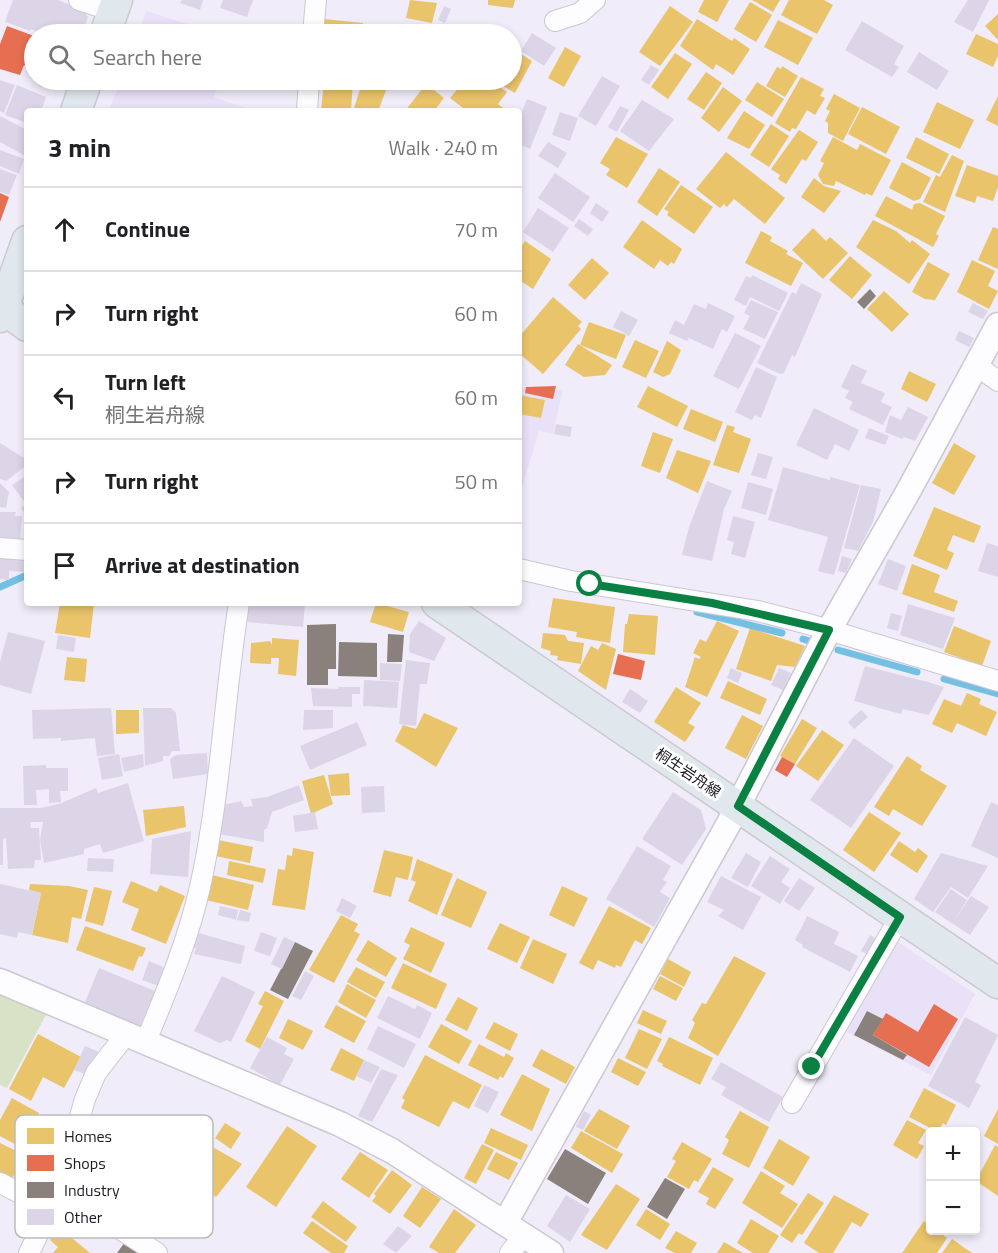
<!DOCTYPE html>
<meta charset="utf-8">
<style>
body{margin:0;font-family:"Titillium Web","Noto Sans JP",sans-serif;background:#f2f2f2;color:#202124}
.controls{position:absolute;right:18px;bottom:18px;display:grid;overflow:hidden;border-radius:6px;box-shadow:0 3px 9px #0003}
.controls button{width:54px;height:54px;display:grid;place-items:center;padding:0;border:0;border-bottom:2px solid #e0e0e0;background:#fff;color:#202124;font:30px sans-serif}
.stop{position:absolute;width:18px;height:18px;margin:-14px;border:4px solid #0b8043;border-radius:50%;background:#fff}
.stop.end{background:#0b8043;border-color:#fff;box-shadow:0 2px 6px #0008}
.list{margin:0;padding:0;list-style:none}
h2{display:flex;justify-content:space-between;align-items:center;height:78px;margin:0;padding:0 24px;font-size:26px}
h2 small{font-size:20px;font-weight:400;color:#757577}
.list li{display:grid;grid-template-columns:39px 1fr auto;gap:18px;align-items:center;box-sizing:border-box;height:84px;padding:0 24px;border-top:2px solid #e0e0e0}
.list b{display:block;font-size:22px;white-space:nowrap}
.list p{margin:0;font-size:20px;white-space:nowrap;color:#757577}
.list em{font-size:20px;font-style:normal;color:#757577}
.icon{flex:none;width:33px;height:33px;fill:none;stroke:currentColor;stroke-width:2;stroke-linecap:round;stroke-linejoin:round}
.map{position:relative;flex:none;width:998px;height:1253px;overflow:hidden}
.search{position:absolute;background:#fff;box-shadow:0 3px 9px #0003;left:24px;top:24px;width:498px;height:66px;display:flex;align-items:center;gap:15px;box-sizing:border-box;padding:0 21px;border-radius:33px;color:#757577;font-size:22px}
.panel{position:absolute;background:#fff;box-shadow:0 3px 9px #0003;left:24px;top:108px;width:498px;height:498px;border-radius:6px}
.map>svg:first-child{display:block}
</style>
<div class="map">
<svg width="998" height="1253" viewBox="0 0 998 1253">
<rect width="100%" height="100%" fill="#f0ecf9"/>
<g fill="#e9e1f8">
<polygon points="146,11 149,12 219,34 138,34"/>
<polygon points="121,80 220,80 214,97 253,111 109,111"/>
<polygon points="556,386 557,390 563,389 553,434 539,431 519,497 519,388"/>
<polygon points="895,940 975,994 931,1075 841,1029"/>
</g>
<polygon fill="#d7e2c7" points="0,993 47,1013 7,1088 0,1085"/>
<g fill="#e9c46a">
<polygon points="410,0 437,3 432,23 406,18"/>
<polygon points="488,0 515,0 513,8 488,5"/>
<polygon points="704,0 729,0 717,22 698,12"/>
<polygon points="752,0 780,0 773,12"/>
<polygon points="789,0 824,0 833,5 817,34 781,15"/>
<polygon points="750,2 772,15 756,42 734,29"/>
<polygon points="670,6 693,22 660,66 639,52"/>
<polygon points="998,14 998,40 985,26"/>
<polygon points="324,19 363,23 362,34 322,34"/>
<polygon points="697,19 732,41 734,38 750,49 733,75 716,64 713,70 680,46"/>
<polygon points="778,20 813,38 798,65 764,47"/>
<polygon points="976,34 998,44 998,56 993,67 966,54"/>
<polygon points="565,47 581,56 564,87 548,78"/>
<polygon points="512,48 532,61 515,93 493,80 512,80"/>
<polygon points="675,53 692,64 668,99 651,87"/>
<polygon points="782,66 798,76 785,97 766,86 777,67 781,69"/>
<polygon points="706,72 722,83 704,110 687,99"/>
<polygon points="801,77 824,89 820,96 825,98 815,115 807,110 796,129 792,128 790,132 775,123"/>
<polygon points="324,80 353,80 351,111 321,111"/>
<polygon points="363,80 390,80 378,111 354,108"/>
<polygon points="465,80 491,81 507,92 498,104 507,111 467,111 450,98"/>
<polygon points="757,82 784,99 772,117 745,100"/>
<polygon points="426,84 444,98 434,111 405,111"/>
<polygon points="723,87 742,101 719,132 701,118"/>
<polygon points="834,94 860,108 843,141 828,133 828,123 825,121 830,111 826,109"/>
<polygon points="998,96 998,126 986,120"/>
<polygon points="937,102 974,120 960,149 923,132"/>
<polygon points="862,107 900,127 886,154 848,134"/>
<polygon points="744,111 765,125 749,149 727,138"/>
<polygon points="771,124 789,136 769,167 750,155"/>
<polygon points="799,130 818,142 806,161 802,159 786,184 778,179 780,175 771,169"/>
<polygon points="616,137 648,154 627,188 606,175 610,169 600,163"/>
<polygon points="833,137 857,150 860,144 891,160 872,196 866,193 865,195 836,181 834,186 823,184 818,175 824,163 820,161"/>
<polygon points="916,137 949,154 939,174 906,158"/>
<polygon points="726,152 785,198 765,224 734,199 727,207 724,204 720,208 696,189"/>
<polygon points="952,155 964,161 945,212 923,202 936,175 940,177"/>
<polygon points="902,162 931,178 920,199 914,201 889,188"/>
<polygon points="967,165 998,176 998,187 993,201 977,196 975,203 955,196"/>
<polygon points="659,168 680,182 657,216 637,202"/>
<polygon points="814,178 824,186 841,191 824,213 801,197"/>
<polygon points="681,185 713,207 694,234 667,215 669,212 664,209"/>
<polygon points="886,196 912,210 914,204 920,203 945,216 936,234 939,236 933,247 875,216"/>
<polygon points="642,220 682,249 674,264 671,262 668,266 660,260 654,269 623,247"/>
<polygon points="873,220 896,231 910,243 912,240 930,254 909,284 856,247"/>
<polygon points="993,227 998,229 998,269 978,260"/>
<polygon points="813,228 826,241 830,237 848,253 823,279 792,250"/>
<polygon points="761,231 772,237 770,241 788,251 786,254 803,263 791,286 745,263"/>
<polygon points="525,241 551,259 533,289 519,280 519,251"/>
<polygon points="850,256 872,275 852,299 829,280"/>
<polygon points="592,258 609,273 585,300 568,285"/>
<polygon points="972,260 995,271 988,286 998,291 989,309 957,292"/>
<polygon points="928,262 950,274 935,300 925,299 912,292"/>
<polygon points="884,291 909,314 892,332 867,309"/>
<polygon points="553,297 582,322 578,326 581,329 543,374 519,353 519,337"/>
<polygon points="589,322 626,335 616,359 580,345"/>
<polygon points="635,340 659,351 646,378 622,367"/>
<polygon points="667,341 681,350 670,374 663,377 653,372"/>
<polygon points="578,344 612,365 605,375 584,377 565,365"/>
<polygon points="909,371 936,384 927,402 901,389"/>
<polygon points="648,386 688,406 677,427 637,407"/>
<polygon points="519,395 545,400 541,418 519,414"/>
<polygon points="691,409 723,422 715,442 683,429"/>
<polygon points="727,425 735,427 733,432 751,439 739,473 713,465"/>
<polygon points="653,432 673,439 660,473 641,466"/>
<polygon points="954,443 976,456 954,495 932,483"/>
<polygon points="677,450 711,461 698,493 666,478"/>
<polygon points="934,507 981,526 974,543 953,535 947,550 954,553 947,570 913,556"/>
<polygon points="912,564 940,575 934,592 958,601 954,612 902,594"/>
<polygon points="553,598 615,607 610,643 576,637 577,632 548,627"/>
<polygon points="60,603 94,603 90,638 55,633"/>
<polygon points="376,603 409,612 403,632 370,622"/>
<polygon points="629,614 658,616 655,655 623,652 625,624 627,624"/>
<polygon points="717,621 739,631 707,697 685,687 695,657 699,659 701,657 693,653 700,639 706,642"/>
<polygon points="954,626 991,641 982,666 944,652"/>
<polygon points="750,628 805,646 795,667 777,665 771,681 736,669"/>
<polygon points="543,633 565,635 568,641 584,643 581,664 557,660 558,656 550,655 551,651 541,648"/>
<polygon points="272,638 299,640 296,676 278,674 279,658 271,658 271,664 250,663 251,643 270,641 272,645"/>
<polygon points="602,643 616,649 606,690 578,671 591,646 598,650"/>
<polygon points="67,657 87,659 85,682 64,680"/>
<polygon points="728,681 767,699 760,715 720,698"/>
<polygon points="676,687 701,703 688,723 695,727 685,742 654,722"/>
<polygon points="967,693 981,699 979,704 997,712 986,736 957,723 952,733 932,724 944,699 961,706"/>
<polygon points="116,710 139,710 139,733 116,734"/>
<polygon points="424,713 458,728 436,767 395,741 403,725 416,729"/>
<polygon points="742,715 763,726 746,759 725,748"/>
<polygon points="802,719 817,728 795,764 780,756"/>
<polygon points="822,730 844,745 818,781 796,766"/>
<polygon points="907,756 922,766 920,770 947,786 922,826 893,809 889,816 874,807"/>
<polygon points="349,773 350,795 331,796 328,775"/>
<polygon points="324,775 333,804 311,814 302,781"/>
<polygon points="184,806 186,827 146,836 143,810"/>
<polygon points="869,812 901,833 874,872 843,850"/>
<polygon points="218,840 253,847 250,863 215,856"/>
<polygon points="899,841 915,852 918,848 928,856 917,873 890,855"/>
<polygon points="293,848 314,852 305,910 272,905 278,869 285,870 287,855 292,856"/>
<polygon points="384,850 413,857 408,880 396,877 391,897 373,892"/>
<polygon points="417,859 453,874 437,915 408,901 416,882 411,880"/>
<polygon points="229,861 266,869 263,883 227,875"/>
<polygon points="212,875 254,885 248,910 206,900"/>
<polygon points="457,878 487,892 471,928 441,915"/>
<polygon points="131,881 157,892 160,885 185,896 166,944 131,930 139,909 122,902"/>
<polygon points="30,884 69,886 88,890 81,919 72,917 68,943 32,935 41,893 29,890"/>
<polygon points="562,886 588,898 574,927 549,915"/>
<polygon points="94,887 112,891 103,926 85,921"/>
<polygon points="609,906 651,928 642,944 635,940 621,967 616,965 615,968 598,960 593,970 579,963"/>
<polygon points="341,915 358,924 354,931 360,934 334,983 309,970"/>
<polygon points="500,923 530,937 517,963 487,949"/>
<polygon points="85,926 146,948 142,957 139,956 133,971 76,950"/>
<polygon points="411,927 445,943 431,973 403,959 410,945 404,942"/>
<polygon points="533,939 567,954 553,984 520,968"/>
<polygon points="368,940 397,958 386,977 356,960"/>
<polygon points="734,956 766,973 718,1056 688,1038 695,1023 692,1020 702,1003 706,1004"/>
<polygon points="668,959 691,972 684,987 660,974"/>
<polygon points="403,963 447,984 436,1009 391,988"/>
<polygon points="356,967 385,982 376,998 347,982"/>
<polygon points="660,976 683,988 676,1001 653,989"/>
<polygon points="347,984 376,1000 366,1018 338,1002"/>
<polygon points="265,991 284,1001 260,1049 245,1041 263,1006 258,1004"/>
<polygon points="458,997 478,1008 467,1031 445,1020"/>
<polygon points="336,1005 366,1021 354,1043 324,1027"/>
<polygon points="643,1010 667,1021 661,1034 637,1023"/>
<polygon points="288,1019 313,1031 303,1050 279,1038"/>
<polygon points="494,1022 518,1034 510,1051 485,1038"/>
<polygon points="441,1024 472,1041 459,1064 428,1047"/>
<polygon points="639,1029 662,1039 647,1069 625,1058"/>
<polygon points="38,1034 81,1057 64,1088 43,1077 31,1101 9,1089"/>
<polygon points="669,1037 713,1058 700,1085 662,1066 663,1064 657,1061"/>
<polygon points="479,1044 504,1057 506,1053 514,1058 503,1078 500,1076 498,1080 468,1065"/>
<polygon points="341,1048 364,1060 354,1081 330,1070"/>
<polygon points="541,1049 575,1067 566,1084 532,1066"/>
<polygon points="425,1055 482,1085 469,1109 453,1101 439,1127 401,1108 405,1100 402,1098"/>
<polygon points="618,1058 646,1072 638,1086 611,1072"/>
<polygon points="522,1074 550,1089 532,1131 500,1115"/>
<polygon points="924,1088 956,1105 946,1125 943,1123 938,1132 909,1117"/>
<polygon points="12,1098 39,1113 20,1147 0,1136 0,1120"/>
<polygon points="599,1109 630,1126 617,1149 584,1131"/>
<polygon points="998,1109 998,1144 984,1136"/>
<polygon points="740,1111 769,1127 749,1168 722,1154 729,1140 725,1137"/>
<polygon points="907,1120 926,1130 918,1143 924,1146 917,1159 893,1145"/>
<polygon points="225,1123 241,1133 231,1149 215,1138"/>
<polygon points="287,1126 317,1146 276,1207 246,1187"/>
<polygon points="491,1128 528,1145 521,1160 484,1143"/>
<polygon points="581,1131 623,1154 612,1173 571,1148"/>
<polygon points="779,1139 810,1157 793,1186 763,1168"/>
<polygon points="682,1142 712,1159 698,1182 694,1180 689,1189 667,1177 676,1161 672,1159"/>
<polygon points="0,1143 51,1168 44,1181 26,1171 22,1179 14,1175 12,1179 0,1172"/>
<polygon points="482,1144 494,1150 476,1184 464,1178"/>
<polygon points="995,1145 998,1147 998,1196 976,1181"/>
<polygon points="211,1146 242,1164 216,1197 191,1180"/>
<polygon points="360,1152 388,1170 369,1198 341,1179"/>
<polygon points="496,1152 518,1163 509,1180 487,1169"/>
<polygon points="713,1167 734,1179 715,1209 706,1204 709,1198 698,1192"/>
<polygon points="392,1170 412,1185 390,1214 372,1201 376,1196 374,1194"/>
<polygon points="761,1171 785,1186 780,1193 798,1204 782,1228 742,1203"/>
<polygon points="616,1184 640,1199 607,1250 581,1235"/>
<polygon points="422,1187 441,1199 420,1228 403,1216"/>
<polygon points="808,1193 824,1203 802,1235 799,1233 792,1243 780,1235"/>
<polygon points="834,1195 869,1214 861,1227 852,1222 833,1253 819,1253 804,1243"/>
<polygon points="323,1201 357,1227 346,1242 311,1217"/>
<polygon points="454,1209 476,1225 455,1253 439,1253 429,1247"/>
<polygon points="646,1209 670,1224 660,1240 636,1225"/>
<polygon points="751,1219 779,1236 768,1253 753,1253 737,1243"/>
<polygon points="312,1221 348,1246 344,1253 331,1253 303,1233"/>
<polygon points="924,1221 930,1226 930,1230 937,1230 947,1238 937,1253 902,1253"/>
<polygon points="60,1228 90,1253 53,1253 58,1247 50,1240"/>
<polygon points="676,1231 697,1243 691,1253 675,1253 665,1248"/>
<polygon points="952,1239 972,1253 942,1253"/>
<polygon points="724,1242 743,1253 717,1253"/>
</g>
<g fill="#e76f51">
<polygon points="7,26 34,36 34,69 24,65 20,75 0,69 0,44"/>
<polygon points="0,193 9,197 0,222"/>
<polygon points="556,386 553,399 525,393 526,387"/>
<polygon points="618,654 645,661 641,680 613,674"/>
<polygon points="782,757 795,764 787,777 775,770"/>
<polygon points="934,1004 958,1019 929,1067 873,1035 886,1013 918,1032"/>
</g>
<g fill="#8a817c">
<polygon points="870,289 876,296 864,309 857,302"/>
<polygon points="336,624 336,669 328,669 328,685 307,685 307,625"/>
<polygon points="388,634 404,635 402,662 387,662"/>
<polygon points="339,642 377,643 377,677 338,676"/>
<polygon points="295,942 313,951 288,999 270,990"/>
<polygon points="867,1011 883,1019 873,1035 907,1055 903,1060 854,1035"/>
<polygon points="565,1149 606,1173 588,1204 547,1179"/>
<polygon points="665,1178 685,1189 667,1219 647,1207"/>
<polygon points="125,1242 139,1253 117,1253"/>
</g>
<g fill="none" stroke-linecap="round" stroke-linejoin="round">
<g stroke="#73c0e3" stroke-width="7">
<polyline points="0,587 27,575"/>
<polyline points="697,612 782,633"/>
<polyline points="803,639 809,641"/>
<polyline points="838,650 917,672"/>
<polyline points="944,679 998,694"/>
</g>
</g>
<g fill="#dcd5e8">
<polygon points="13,0 58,0 83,10 88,17 82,34 45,34 31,29 30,31 5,22"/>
<polygon points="182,0 203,0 200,10 180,3"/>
<polygon points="223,0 253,0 247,17 220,8"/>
<polygon points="968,0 989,0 973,32 954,22"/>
<polygon points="444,6 451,9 445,23 438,20"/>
<polygon points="862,21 904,46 894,64 899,67 892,77 845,50"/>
<polygon points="532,33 556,48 544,66 521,51"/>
<polygon points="919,52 949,71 937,90 907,72"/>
<polygon points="651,65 659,70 649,85 641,80"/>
<polygon points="602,76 620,86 596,126 578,116"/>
<polygon points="0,80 15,85 4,113 0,111"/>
<polygon points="17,85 46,97 41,111 27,111 27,123 5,115"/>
<polygon points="527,99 547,107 530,149 519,144 519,119"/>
<polygon points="642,100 674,119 649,151 620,131"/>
<polygon points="620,106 629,110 617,132 608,127"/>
<polygon points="560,112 578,118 570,141 552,135"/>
<polygon points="0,116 27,130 27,157 0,142"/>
<polygon points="548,142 567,153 558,168 538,156"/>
<polygon points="0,150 24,159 19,174 0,166"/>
<polygon points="0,169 17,175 9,195 0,192"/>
<polygon points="555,173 590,197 573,222 538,198"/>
<polygon points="596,203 609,212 602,222 590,213"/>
<polygon points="538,208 569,228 553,252 523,232"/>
<polygon points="579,219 593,229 588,236 574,226"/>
<polygon points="752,275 788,293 779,311 750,297 746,306 734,300 746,276 751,278"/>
<polygon points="801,283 822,294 795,357 792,355 784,373 780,374 757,363 792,292 796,294"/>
<polygon points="751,300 778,312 765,339 743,329 750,316 744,313"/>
<polygon points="708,303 735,316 727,332 722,329 713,349 689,338 687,341 669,333 675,320 684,325 694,304 706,309"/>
<polygon points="973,303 988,311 983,319 968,312"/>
<polygon points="621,311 638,320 629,336 613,327"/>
<polygon points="959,331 974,338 969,347 955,340"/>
<polygon points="735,333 761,346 739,389 713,376"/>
<polygon points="852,364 867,371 861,383 885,393 881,402 892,407 883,425 849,409 853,402 845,398 849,391 841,387"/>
<polygon points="756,367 777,377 761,418 755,415 752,420 735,412"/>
<polygon points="908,407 928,417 915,441 904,437 902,439 885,432 890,415 901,420"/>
<polygon points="814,408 859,430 849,451 835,444 827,460 796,445"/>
<polygon points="556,424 572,427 570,437 554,434"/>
<polygon points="869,428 889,436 885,445 865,438"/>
<polygon points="0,443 27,460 27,465 6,481 0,479"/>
<polygon points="758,453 773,457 766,479 751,475"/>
<polygon points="783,467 830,480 830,477 860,485 834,575 818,571 828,537 768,520"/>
<polygon points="27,475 27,516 21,508 26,504 12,485"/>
<polygon points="707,481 732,491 724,509 712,561 682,555 689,527"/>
<polygon points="748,482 773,489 766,515 741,508"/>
<polygon points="0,483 9,492 6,508 0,507"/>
<polygon points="861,485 881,489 873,522 858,551 844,548"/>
<polygon points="0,512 16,512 15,516 22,516 20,541 0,541"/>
<polygon points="733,516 755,522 745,558 731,554 734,542 727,540"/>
<polygon points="987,543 998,546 998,577 978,571"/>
<polygon points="0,553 27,555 27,572 9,571 9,580 0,579"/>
<polygon points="842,556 852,559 846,573 838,571"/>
<polygon points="888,559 906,566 897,591 878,584"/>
<polygon points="249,603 305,603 303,627 247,622"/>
<polygon points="908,604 955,618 943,649 900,635"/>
<polygon points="891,613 902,616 898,631 887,628"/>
<polygon points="419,621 446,638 434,661 409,652 410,634"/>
<polygon points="8,632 45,641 31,694 0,685 0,662"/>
<polygon points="58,635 76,638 74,652 56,649"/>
<polygon points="406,660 430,663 427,684 420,684 416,726 399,724"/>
<polygon points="380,663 402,664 400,681 380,680"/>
<polygon points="865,666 928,682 944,687 929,715 903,709 901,714 854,701"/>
<polygon points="731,668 742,673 738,683 727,678"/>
<polygon points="779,668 791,673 783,690 771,685"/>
<polygon points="364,680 399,682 397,708 363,706"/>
<polygon points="339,687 360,687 360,694 352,694 352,707 313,706 311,688 338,689"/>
<polygon points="630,689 648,701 640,713 622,702"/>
<polygon points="111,708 115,754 97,756 95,738 61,741 61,738 33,739 32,710"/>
<polygon points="143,708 171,708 176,713 180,751 172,751 169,756 163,756 163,761 145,766"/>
<polygon points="304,710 333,710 333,728 303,730"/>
<polygon points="861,710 868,717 854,729 848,722"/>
<polygon points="357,722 367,745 310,770 300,746"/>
<polygon points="854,738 894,766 851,828 810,800"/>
<polygon points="207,753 208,774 173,779 170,759 176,755"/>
<polygon points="119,754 123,776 102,780 98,758"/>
<polygon points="143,754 144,767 124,772 121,758"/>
<polygon points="46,765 46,768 68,768 68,791 60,791 61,802 49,803 49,789 36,790 37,805 24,805 23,766"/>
<polygon points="128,783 144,841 103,853 100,844 84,849 84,854 44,863 40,840 43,822 30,822 31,828 39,828 41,860 35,860 34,868 8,869 6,838 3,839 3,865 0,865 0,808 40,808 59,804 96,788 98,793"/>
<polygon points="299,785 304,800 272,812 267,828 264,830 264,842 219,834 219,806 241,801 244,807 253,806 251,799 267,797"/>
<polygon points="384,786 385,812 362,813 361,787"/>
<polygon points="673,792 701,810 706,829 682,865 642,839"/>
<polygon points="991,802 998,805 998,858 971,846"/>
<polygon points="315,812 318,829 295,832 293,816"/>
<polygon points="191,831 188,877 150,874 152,839"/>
<polygon points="637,846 671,866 663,880 667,882 660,892 670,898 654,927 606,899"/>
<polygon points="746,853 761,862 748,887 731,878"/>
<polygon points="941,853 988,866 968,898 951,887 933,912 914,899"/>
<polygon points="770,856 790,869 781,882 790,888 780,904 751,886"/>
<polygon points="88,858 114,859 113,872 87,871"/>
<polygon points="721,876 761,897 743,930 718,916 724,910 707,902"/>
<polygon points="799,878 815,888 799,911 784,901"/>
<polygon points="0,884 41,893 32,935 18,932 17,938 0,934"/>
<polygon points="951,889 967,900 954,921 971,896 989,907 970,935 935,912"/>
<polygon points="342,898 357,906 350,918 336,911"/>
<polygon points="220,906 238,910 236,920 218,915"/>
<polygon points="240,910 251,913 249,922 237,920"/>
<polygon points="807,916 839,932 834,944 858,956 850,972 802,947 803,945 795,940"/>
<polygon points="195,932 245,946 241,964 194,954 196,948 192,947"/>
<polygon points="261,932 277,938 270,956 254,951"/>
<polygon points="870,935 878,940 869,955 861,951"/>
<polygon points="284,937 295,942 282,969 271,964"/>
<polygon points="149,961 163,967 159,986 142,980"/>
<polygon points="99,968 155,991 140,1026 85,1002"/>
<polygon points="305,971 314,976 301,1000 292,996"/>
<polygon points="222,976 255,992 231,1042 227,1040 220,1043 194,1031"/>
<polygon points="388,996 415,1009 417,1005 432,1013 420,1039 377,1018"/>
<polygon points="965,1017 998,1035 975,1082 981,1085 969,1108 928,1086"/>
<polygon points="378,1026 416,1044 404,1068 367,1049"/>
<polygon points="267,1037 287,1048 284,1054 294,1059 280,1085 250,1068"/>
<polygon points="85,1046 99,1052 88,1075 74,1070"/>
<polygon points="364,1060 380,1067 371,1083 356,1076"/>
<polygon points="721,1062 783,1097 769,1122 721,1095 726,1087 711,1079"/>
<polygon points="381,1069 398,1075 372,1122 358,1116"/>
<polygon points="484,1085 499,1092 488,1113 474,1106"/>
<polygon points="584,1111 591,1115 583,1130 576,1127"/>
<polygon points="566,1195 590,1209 570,1242 547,1226"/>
<polygon points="398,1226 412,1236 396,1253 383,1244"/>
</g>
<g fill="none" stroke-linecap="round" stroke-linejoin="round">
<defs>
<g id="minor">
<polyline points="79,0 113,11"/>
<polyline points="555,21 580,13 595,0"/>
<polyline points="313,34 316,0"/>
<polyline points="307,111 309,80"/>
<polyline points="976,365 998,381"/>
<polyline points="0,548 27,550"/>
<polyline points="519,569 571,581 758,611 812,625 998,681"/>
<path d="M146,1041C167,990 188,941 200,887C221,793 224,697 239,603"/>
<polyline points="792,1103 900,917"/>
<polyline points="0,1183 50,1208"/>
<polyline points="58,1192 71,1197 157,1253"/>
<polyline points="29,1253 58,1192 85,1099 96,1073 127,1033"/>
<polyline points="510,1253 524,1235"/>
</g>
<g id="tertiary">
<polyline points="0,981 340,1124 392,1151 551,1253"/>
<polyline points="505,1223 729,823 829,630 909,490 998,325"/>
</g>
<g id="primary">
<polyline points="105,34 117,0"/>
<polyline points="76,111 87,80"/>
<polyline points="3,308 27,326"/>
<polyline points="0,317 27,241"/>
<polyline points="437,603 998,983"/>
</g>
</defs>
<use href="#minor" stroke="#cbc8d2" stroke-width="22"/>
<use href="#tertiary" stroke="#cbc8d2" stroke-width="27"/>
<use href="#primary" stroke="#cccad0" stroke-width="33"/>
<use href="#minor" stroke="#fdfcfe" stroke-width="20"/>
<use href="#tertiary" stroke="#fdfcfe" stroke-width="24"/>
<use href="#primary" stroke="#e0e8ed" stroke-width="30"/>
</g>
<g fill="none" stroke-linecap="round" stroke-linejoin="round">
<polyline stroke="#0b8043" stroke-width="8" points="590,584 712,603 829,630 738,806 900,917 812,1067"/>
</g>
<g text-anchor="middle" stroke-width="6" stroke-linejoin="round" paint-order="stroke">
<g font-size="15" fill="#1c1821" stroke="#fff">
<text transform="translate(688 773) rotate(34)" y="5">桐生岩舟線</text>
</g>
</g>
<rect x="15" y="1115" width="198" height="123" rx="9" fill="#fff" stroke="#bbbabc" stroke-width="1.5"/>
<rect x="27" y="1128" width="27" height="16" fill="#e9c46a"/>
<rect x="27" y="1155" width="27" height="16" fill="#e76f51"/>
<rect x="27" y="1182" width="27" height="16" fill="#8a817c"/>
<rect x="27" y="1209" width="27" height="16" fill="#dcd5e8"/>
<g font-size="16" fill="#1c1821">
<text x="64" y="1142">Homes</text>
<text x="64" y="1169">Shops</text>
<text x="64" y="1196">Industry</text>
<text x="64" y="1223">Other</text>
</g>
</svg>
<div class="controls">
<button>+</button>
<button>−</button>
</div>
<div class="stop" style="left:590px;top:584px"></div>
<div class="stop end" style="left:812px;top:1067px"></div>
<div class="search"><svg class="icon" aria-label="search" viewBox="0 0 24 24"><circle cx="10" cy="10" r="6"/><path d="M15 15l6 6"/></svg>Search here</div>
<section class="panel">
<h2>3 min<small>Walk · 240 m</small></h2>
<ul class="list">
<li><svg class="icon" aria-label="ahead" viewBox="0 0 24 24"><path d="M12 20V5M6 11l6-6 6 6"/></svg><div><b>Continue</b></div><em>70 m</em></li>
<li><svg class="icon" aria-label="right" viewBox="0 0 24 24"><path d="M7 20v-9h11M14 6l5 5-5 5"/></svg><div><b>Turn right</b></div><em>60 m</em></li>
<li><svg class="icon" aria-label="left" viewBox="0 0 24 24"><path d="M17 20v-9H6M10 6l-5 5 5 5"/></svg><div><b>Turn left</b><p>桐生岩舟線</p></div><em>60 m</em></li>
<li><svg class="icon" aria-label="right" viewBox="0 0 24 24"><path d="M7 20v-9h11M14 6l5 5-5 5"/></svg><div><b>Turn right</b></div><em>50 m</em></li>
<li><svg class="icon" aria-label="arrive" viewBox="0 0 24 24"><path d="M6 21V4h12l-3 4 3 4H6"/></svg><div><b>Arrive at destination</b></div></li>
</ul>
</section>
</div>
